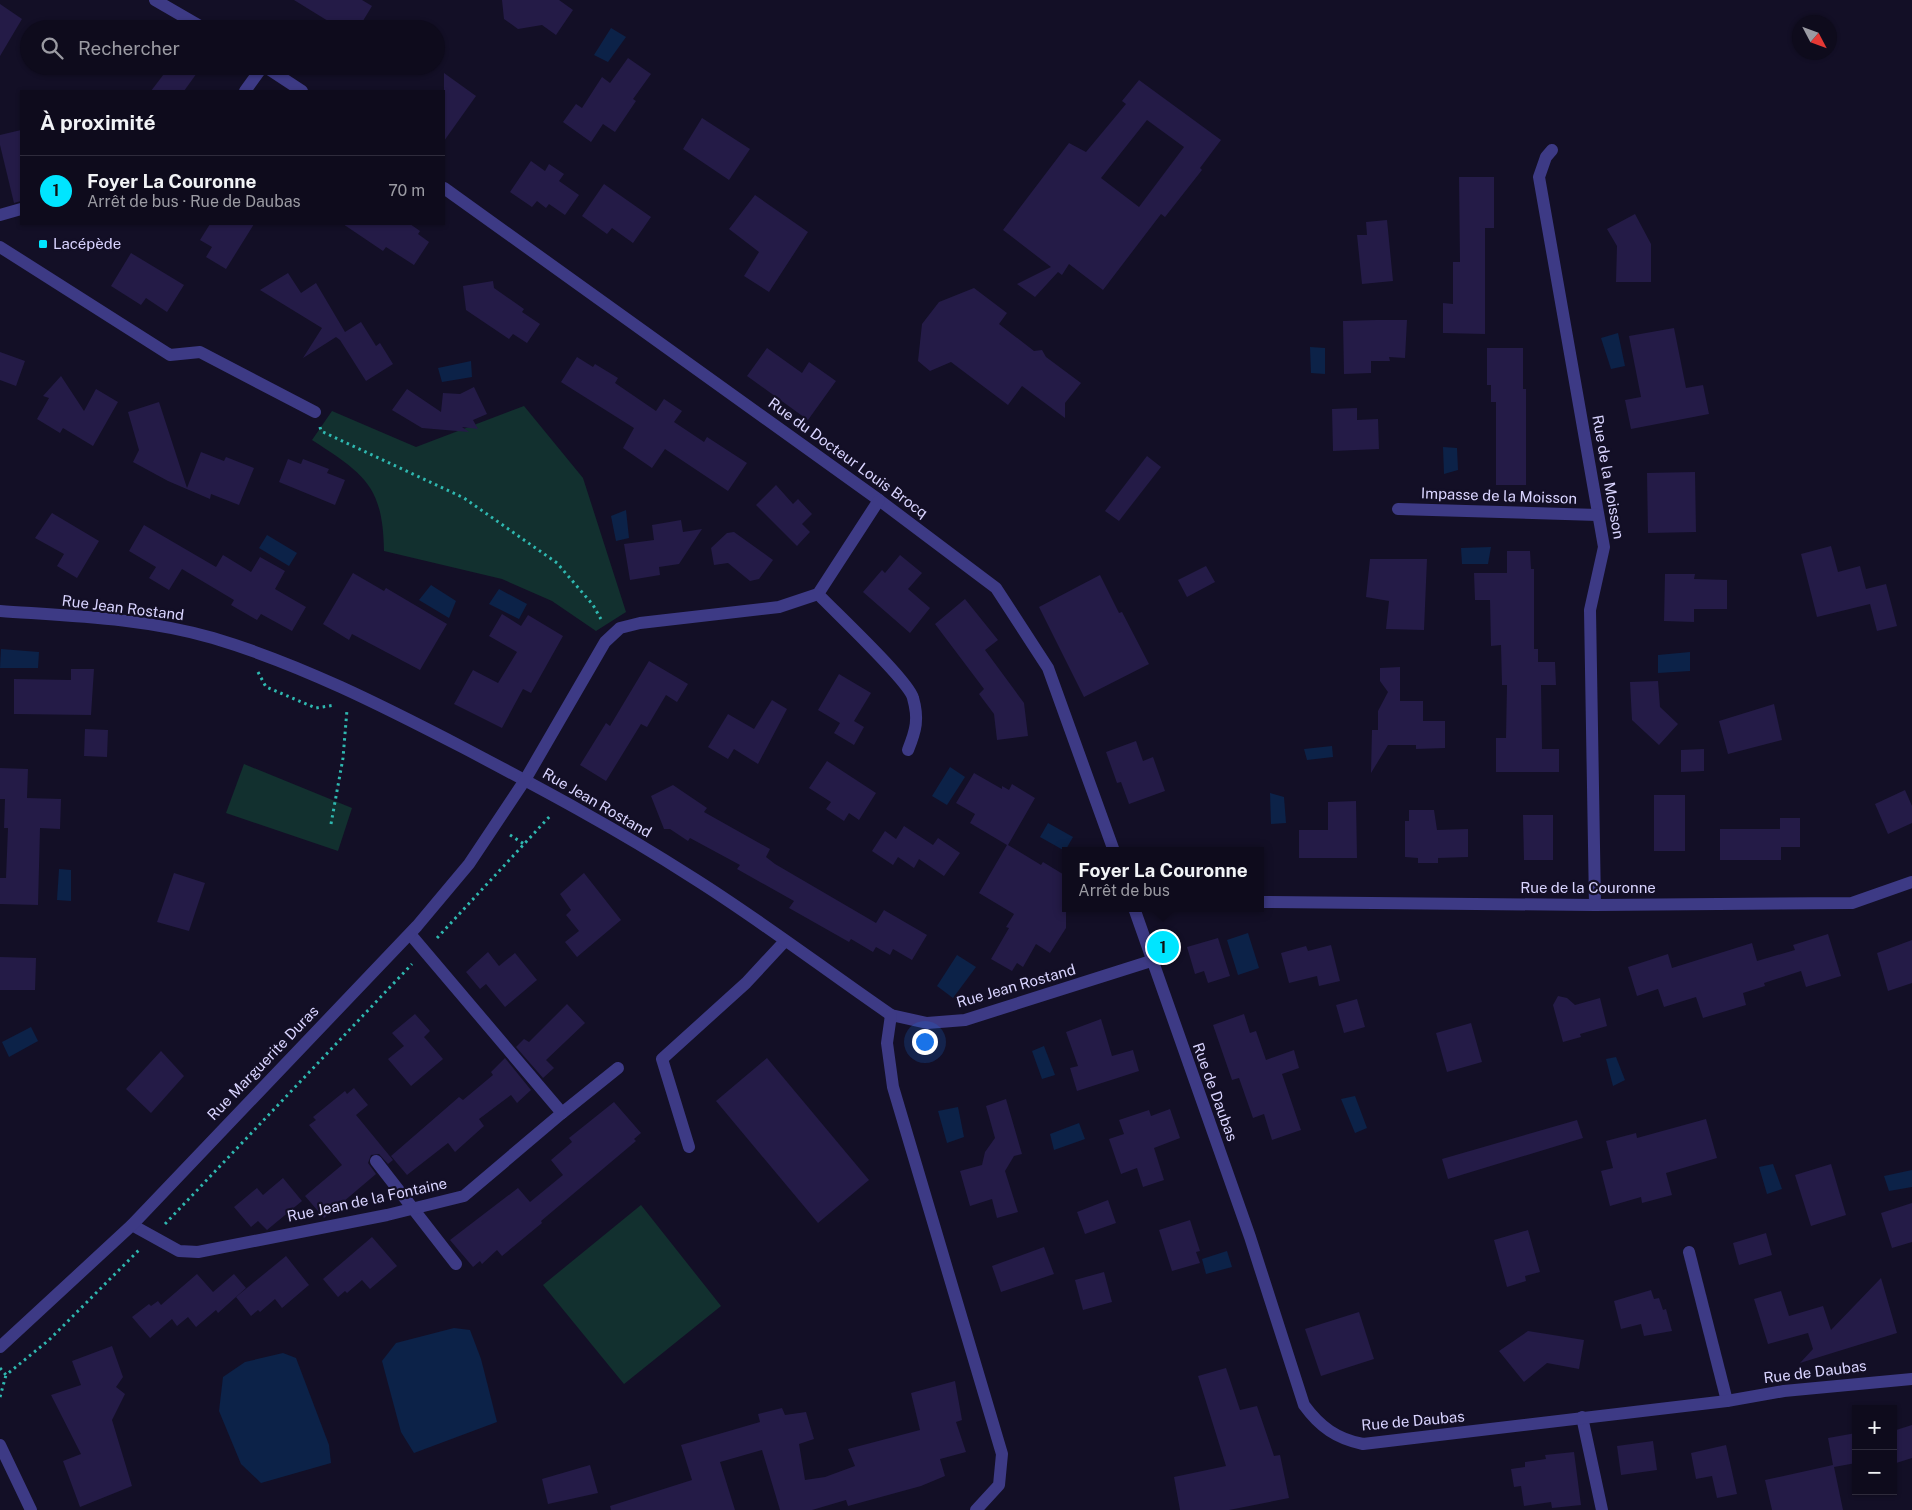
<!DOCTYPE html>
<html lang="fr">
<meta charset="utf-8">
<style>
body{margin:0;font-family:"Public Sans",sans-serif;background:#171425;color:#f1f3f6}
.controls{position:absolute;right:15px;bottom:15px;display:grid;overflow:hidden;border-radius:0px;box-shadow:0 1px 4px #0004}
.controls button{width:45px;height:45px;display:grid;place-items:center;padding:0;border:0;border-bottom:1px solid #2e2b3b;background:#0e0b1c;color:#f1f3f6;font:25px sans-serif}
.compass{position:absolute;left:1792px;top:15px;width:45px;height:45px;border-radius:50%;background:#0e0b1c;box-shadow:0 1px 4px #0004;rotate:131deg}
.you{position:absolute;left:924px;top:1041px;width:18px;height:18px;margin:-12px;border:4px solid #fff;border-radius:50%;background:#1a73e8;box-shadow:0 0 0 8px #1a73e833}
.badge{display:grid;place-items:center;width:32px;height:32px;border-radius:50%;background:#00e5ff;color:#111;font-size:16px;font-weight:700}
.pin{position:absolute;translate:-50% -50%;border:2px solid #fff;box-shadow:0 1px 5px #0006}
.popup{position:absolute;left:1062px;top:847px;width:202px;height:65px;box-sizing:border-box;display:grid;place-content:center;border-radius:0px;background:#0e0b1c;filter:drop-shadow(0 1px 4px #0005);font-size:16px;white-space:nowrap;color:#9b9ba3}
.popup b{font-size:19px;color:#f1f3f6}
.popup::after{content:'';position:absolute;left:50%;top:100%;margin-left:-10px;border:10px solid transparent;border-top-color:#0e0b1c}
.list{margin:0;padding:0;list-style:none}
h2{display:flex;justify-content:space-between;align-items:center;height:65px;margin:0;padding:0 20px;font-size:21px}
h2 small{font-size:16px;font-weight:400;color:#9b9ba3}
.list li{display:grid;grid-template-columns:32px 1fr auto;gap:15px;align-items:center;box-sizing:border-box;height:70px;padding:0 20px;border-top:1px solid #2e2b3b}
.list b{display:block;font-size:19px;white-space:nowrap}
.list p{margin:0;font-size:16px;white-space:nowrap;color:#9b9ba3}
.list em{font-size:16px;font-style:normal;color:#9b9ba3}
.icon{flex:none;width:28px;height:28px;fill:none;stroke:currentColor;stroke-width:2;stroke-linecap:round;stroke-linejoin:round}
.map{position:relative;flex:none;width:1912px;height:1510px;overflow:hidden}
.search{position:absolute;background:#0e0b1c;box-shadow:0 1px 4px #0004;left:20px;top:20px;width:425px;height:55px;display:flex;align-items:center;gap:12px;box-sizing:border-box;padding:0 18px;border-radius:28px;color:#9b9ba3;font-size:19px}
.panel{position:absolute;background:#0e0b1c;box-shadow:0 1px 4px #0004;left:20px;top:90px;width:425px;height:135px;border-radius:0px}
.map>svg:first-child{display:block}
</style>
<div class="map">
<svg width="1912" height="1510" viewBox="0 0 1912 1510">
<rect width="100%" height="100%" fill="#130f26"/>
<g fill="#12302f">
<path d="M524,406L583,478L626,612L596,631L552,601L502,579L384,551C383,485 364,474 312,440L332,411L416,447Z"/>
<polygon points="244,764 352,808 338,851 226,813"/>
<polygon points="641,1205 721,1306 624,1384 543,1285"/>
</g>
<g fill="#0c2248">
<polygon points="611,28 626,37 608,62 594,55"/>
<polygon points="1618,333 1625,366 1611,369 1601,338"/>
<polygon points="1310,347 1325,348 1325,374 1311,373"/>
<polygon points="471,361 472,377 442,382 438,368"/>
<polygon points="1443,447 1457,448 1458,470 1444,474"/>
<polygon points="626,510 629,538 616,541 611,516"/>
<polygon points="267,535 297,553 289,566 259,548"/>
<polygon points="1491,547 1488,564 1462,564 1461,548"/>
<polygon points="431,585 456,601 449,618 419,600"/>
<polygon points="499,589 527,604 519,619 489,604"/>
<polygon points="1,649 39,652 38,668 0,668"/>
<polygon points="1690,652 1690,671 1658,673 1658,655"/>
<polygon points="1332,746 1333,757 1307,760 1304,749"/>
<polygon points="950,767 965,777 947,805 932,796"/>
<polygon points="1270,793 1284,797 1286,823 1271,824"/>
<polygon points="1048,823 1073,837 1065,851 1040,837"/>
<polygon points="59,869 71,870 71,901 57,900"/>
<polygon points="1248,933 1259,968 1238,975 1227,940"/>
<polygon points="957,955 976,967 953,998 937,986"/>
<polygon points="31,1027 38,1041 9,1057 2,1042"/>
<polygon points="1044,1046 1055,1075 1042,1079 1032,1051"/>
<polygon points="1616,1057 1625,1080 1613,1086 1606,1059"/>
<polygon points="1355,1096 1367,1128 1355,1133 1341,1099"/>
<polygon points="958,1107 964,1137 947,1143 938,1111"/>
<polygon points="1079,1123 1085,1139 1054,1150 1050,1134"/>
<polygon points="1773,1164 1782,1189 1767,1194 1759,1167"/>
<polygon points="1912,1170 1912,1187 1889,1191 1884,1176"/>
<polygon points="1227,1251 1232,1267 1206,1274 1202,1259"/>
<polygon points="454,1328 470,1330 481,1359 497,1422 414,1453 401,1432 382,1361 396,1343"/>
<polygon points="283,1353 296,1358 329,1445 331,1463 261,1483 241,1464 219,1411 223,1377 245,1362"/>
</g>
<g fill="#241b47" fill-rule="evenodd">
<polygon points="294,0 362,0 372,6 358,29 341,29"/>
<polygon points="502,0 559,0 573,10 556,35 542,25 518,29 504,19"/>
<polygon points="0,4 22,19 0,56"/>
<polygon points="628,58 651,74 633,99 636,101 615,132 603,124 591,142 563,122 576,104 582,108 602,77 610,83"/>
<polygon points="170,66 202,66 184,91 151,91"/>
<polygon points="444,73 476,96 444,141"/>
<path d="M1139,80L1221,140L1200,168L1202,170L1165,217L1161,214L1103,290L1069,264L1062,275L1058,272L1035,297L1017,284L1051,267L1003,230L1069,143L1086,152L1126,104L1122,101ZM1147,120L1184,147L1139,207L1101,178Z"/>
<polygon points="702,118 750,149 729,180 683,149"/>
<polygon points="21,130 21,201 14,203 0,145 0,135"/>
<polygon points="531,161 545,171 549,164 564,174 559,181 579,195 565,215 549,204 546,208 537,201 532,207 510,192"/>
<polygon points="1459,177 1494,177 1494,228 1485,228 1485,334 1443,333 1443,303 1453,304 1453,262 1460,262"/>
<polygon points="604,184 651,217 633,243 612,228 607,234 582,216"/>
<polygon points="755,195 808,232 769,292 744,276 759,252 729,229"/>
<polygon points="1635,214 1651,244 1651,282 1616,282 1617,246 1607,229"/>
<polygon points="1387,220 1393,281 1362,284 1357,235 1367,235 1366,222"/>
<polygon points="210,224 254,224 226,269 206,257 212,247 200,240"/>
<polygon points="343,224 410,224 420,231 418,234 429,242 414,265 386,247 383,251"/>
<polygon points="131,253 184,285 167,312 146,298 141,305 111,286"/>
<polygon points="288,273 301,293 316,283 345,332 361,322 376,346 380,343 393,364 366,381 340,340 336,337 303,358 322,328 260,290"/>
<polygon points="493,281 494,288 524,309 522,312 540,324 527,343 513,334 509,339 466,310 463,286"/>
<polygon points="974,288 1007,313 999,324 1034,351 1042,350 1046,357 1081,383 1065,403 1065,418 1022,386 1008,405 951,362 930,371 918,361 922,324 939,302"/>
<polygon points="1376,320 1407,320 1405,358 1389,357 1390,361 1371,361 1371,373 1344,374 1343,321"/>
<polygon points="1674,328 1686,388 1703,385 1709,414 1631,429 1625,400 1641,397 1629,336"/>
<polygon points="767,348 802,373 809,362 836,381 808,420 747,376"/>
<polygon points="1487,348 1523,348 1523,389 1526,389 1526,485 1496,485 1496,402 1491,402 1491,385 1487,385"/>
<polygon points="0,352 25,361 16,386 0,380"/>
<polygon points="577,357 593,367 595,364 618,378 615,383 656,411 664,399 682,411 674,422 704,442 707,437 747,463 728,491 665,449 652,468 623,448 634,428 561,382"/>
<polygon points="61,376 84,411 96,389 118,402 93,446 63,428 60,433 37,419 49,398 43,396"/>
<polygon points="474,387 487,414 473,420 478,429 462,427 469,432 422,428 392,410 407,389 441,412 443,393 460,394"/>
<polygon points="159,402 187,488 201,452 224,461 226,457 254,468 239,505 211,494 210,499 168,481 133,462 139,450 128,412"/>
<polygon points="1357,408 1357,420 1378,419 1379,449 1333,451 1332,409"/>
<polygon points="1147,456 1161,467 1119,521 1105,511"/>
<polygon points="288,459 301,464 303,459 329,469 327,473 345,480 335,505 279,482"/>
<polygon points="1695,472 1696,532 1648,533 1647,473"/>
<polygon points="776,485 793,504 798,499 812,514 802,524 810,532 797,546 756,505"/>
<polygon points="52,513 99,541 77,578 57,566 64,554 35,538"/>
<polygon points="681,520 683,532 702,529 679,564 659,567 660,575 630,580 624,544 654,540 652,525"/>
<polygon points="144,525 216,567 223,555 251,572 260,557 285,571 275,589 306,607 292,631 261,614 257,620 231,605 234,600 182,569 169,590 149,578 156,567 129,551"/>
<polygon points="734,532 773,560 759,579 750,581 728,563 714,565 711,548 727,533"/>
<polygon points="1831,546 1838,572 1860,566 1866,589 1886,584 1897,626 1877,631 1870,604 1817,617 1801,554"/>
<polygon points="1507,551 1530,551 1531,569 1534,569 1534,649 1538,649 1538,662 1555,662 1556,685 1541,685 1542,749 1559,749 1559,772 1496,772 1496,738 1506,738 1507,685 1502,685 1501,645 1491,646 1490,600 1475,600 1474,573 1507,573"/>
<polygon points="900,555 922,573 908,589 930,608 910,633 863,592 882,570 885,573"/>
<polygon points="1370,559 1427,559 1424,630 1386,629 1389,601 1366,597"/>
<polygon points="1206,566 1215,582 1187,597 1178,580"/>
<polygon points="353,573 384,591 386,588 447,624 420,670 352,634 349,640 323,624"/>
<polygon points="1665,574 1695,574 1694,579 1727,580 1727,609 1694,609 1694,622 1664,621"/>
<polygon points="1100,575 1119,613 1122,612 1149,664 1084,697 1039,607"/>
<polygon points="965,599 998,640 985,650 1024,703 1028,736 997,740 994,714 979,694 984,689 935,624"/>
<polygon points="502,614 521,626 528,615 563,636 531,693 523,689 502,728 454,704 473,670 498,683 517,652 489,636"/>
<polygon points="649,661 688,684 677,702 666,695 647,727 641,724 606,781 580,765 606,723 610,726"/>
<polygon points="1400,667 1400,701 1423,701 1423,721 1445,721 1445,748 1416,749 1416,745 1388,745 1371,773 1372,730 1378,730 1378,711 1388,692 1380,681 1380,668"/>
<polygon points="71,669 94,669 91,715 14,714 14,679 71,680"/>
<polygon points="839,674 871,693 854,721 864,727 854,745 834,733 840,723 818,710"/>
<polygon points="1658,681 1660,707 1678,724 1659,745 1632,720 1630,682"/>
<polygon points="772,700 787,709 758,764 734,749 728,759 708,747 728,714 754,729"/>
<polygon points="1774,704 1782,740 1728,754 1719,721"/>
<polygon points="85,729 108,730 107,757 84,756"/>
<polygon points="1136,741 1143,761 1153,757 1165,791 1129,804 1121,782 1117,783 1106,752"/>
<polygon points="1704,749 1704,771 1681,772 1681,750"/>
<polygon points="827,761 876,793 859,820 849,813 844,821 826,809 831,802 809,788"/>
<polygon points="0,768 28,769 27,798 61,799 60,829 40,828 38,905 0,904 0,878 6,878 8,828 4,828 5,799 0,799"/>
<polygon points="974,773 1002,789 1002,786 1009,790 1012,784 1035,798 1008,845 1041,865 1043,862 1066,876 1066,928 1050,953 1036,944 1023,967 1017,963 1012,971 991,959 1009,928 1006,927 1014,914 979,893 1007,845 970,823 975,814 956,803"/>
<polygon points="673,785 707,808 704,812 770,849 766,857 775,864 876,923 884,910 927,935 912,960 893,949 890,955 876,947 873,952 851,939 849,942 789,908 794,901 737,869 740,865 690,838 688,841 670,829 664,829 651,796"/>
<polygon points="1905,790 1912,806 1912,823 1888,834 1875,804"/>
<rect x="1654" y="795" width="31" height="56"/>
<polygon points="1356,801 1357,858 1299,858 1299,830 1328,830 1328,802"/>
<polygon points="1409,810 1434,810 1437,830 1468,829 1468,857 1438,858 1438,863 1418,863 1418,858 1405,857 1405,821 1409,821"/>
<polygon points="1523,815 1553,815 1553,860 1524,860"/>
<polygon points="1780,818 1800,818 1800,847 1781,847 1781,860 1720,860 1720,829 1780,829"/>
<polygon points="904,826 933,845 938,838 960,853 944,876 919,859 914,868 898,857 893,865 872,851 885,831 896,839"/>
<polygon points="174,873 205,883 189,931 157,922"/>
<polygon points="584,873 621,920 577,957 565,942 579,931 566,915 571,910 560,894"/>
<polygon points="1828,934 1841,976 1806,987 1801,971 1764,983 1765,986 1743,993 1746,1005 1703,1018 1696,997 1664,1007 1658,989 1637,996 1628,967 1668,954 1672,968 1752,943 1757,961 1795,950 1793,945"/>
<polygon points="1218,938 1230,976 1208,983 1204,971 1195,974 1187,947"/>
<polygon points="1912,940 1912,983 1888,991 1877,953"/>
<polygon points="1331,945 1340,981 1319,986 1317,976 1289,983 1281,953 1306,946 1308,951"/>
<polygon points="488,952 499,966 515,953 537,980 505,1007 486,984 480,989 466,972"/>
<polygon points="0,957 36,958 35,990 0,990"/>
<polygon points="1558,996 1567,998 1575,1005 1600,998 1607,1026 1580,1034 1581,1037 1563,1042 1553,1005"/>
<polygon points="1357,999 1365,1027 1344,1033 1336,1005"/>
<polygon points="567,1004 585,1023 546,1060 554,1068 543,1078 516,1047 524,1039 529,1042"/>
<polygon points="415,1014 430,1031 424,1037 443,1059 411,1086 388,1059 404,1046 392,1033"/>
<polygon points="1244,1014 1250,1033 1256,1031 1266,1060 1294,1050 1299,1068 1282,1074 1301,1130 1272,1140 1264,1114 1253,1118 1239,1078 1232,1080 1213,1025"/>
<polygon points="1101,1019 1112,1056 1133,1050 1139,1071 1077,1091 1070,1068 1078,1066 1066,1032"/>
<polygon points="1471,1023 1482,1062 1447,1072 1436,1033"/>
<polygon points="161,1051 184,1076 151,1113 126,1089"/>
<polygon points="505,1058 531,1090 517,1103 511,1095 479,1119 484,1126 455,1152 448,1143 407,1175 391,1156 459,1097 463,1100 493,1075 491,1072"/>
<polygon points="767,1058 869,1180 818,1223 716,1101"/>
<polygon points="354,1088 368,1105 356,1115 393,1160 388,1164 379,1154 371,1155 368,1163 376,1174 324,1218 305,1196 342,1165 309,1125 316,1120 313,1117 345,1091 347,1094"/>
<polygon points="1006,1099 1022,1154 1014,1156 1005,1171 1018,1212 997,1218 992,1199 970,1206 960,1171 982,1165 985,1152 995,1138 986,1106"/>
<polygon points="614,1102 641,1133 634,1139 636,1141 541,1221 542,1223 502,1256 497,1250 482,1264 480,1261 473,1267 450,1240 518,1188 530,1202 563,1175 551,1160 572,1142 569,1138"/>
<polygon points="1170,1109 1180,1138 1154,1148 1164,1180 1143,1187 1137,1168 1121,1174 1109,1139 1124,1134 1119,1120 1149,1110 1151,1116"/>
<polygon points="1706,1119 1717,1158 1666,1173 1672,1195 1642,1203 1641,1197 1610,1206 1601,1171 1613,1168 1606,1141 1636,1133 1637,1138"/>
<polygon points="1577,1120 1583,1138 1448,1179 1442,1159"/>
<polygon points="1831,1164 1846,1215 1811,1226 1795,1175"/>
<polygon points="283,1178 302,1201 267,1230 258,1221 251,1227 234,1207 257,1188 263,1195"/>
<polygon points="1108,1200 1116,1223 1085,1234 1077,1212"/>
<polygon points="1912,1203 1912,1242 1892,1248 1881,1213"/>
<polygon points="1190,1220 1200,1251 1196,1252 1200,1263 1172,1271 1159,1230"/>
<polygon points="1528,1230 1540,1272 1525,1276 1526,1281 1507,1287 1494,1240"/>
<polygon points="1766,1233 1772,1255 1739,1265 1733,1243"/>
<polygon points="372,1237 397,1266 370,1289 362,1280 347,1293 345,1291 338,1297 323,1279"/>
<polygon points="1044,1247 1054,1274 1001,1292 992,1266"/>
<polygon points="286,1256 309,1285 282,1308 275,1299 260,1312 258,1310 251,1316 236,1297"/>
<polygon points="1104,1272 1112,1302 1083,1310 1075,1280"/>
<polygon points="197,1274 213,1292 234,1274 246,1288 218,1313 216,1310 196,1327 188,1317 177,1326 172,1319 150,1338 132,1317 149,1304 151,1306 158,1301 161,1305"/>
<polygon points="1881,1278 1897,1333 1800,1363 1813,1349 1808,1333 1768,1344 1754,1299 1781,1291 1789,1316 1823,1306 1831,1330"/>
<polygon points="1651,1290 1654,1299 1659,1298 1663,1310 1666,1309 1672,1331 1644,1336 1641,1324 1621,1329 1614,1301"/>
<polygon points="1359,1312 1374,1359 1321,1376 1305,1329"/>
<polygon points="1528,1331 1584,1340 1579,1369 1547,1363 1524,1382 1499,1351"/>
<polygon points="112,1346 123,1377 116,1387 125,1394 112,1420 132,1486 80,1507 63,1461 81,1454 51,1395 81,1385 72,1361"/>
<polygon points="1226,1368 1240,1410 1257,1406 1274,1456 1280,1455 1289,1498 1229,1510 1180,1510 1174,1477 1226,1466 1198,1376"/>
<polygon points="955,1381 962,1420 956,1422 966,1452 940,1459 945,1476 921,1486 848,1506 846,1500 812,1510 780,1510 762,1450 720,1462 735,1510 611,1510 610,1506 692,1480 681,1445 760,1422 758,1414 782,1408 785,1415 806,1412 814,1439 799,1444 805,1480 825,1477 855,1466 848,1449 920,1430 911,1393"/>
<polygon points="1912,1425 1912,1458 1893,1464 1893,1431"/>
<polygon points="1856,1433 1856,1463 1834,1467 1843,1510 1772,1510 1765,1480 1833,1465 1828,1438"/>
<polygon points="1653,1441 1657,1470 1621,1475 1617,1446"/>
<polygon points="1726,1445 1737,1494 1717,1498 1712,1476 1696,1479 1691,1453"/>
<polygon points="1574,1452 1581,1505 1552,1508 1551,1502 1524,1506 1521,1486 1514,1487 1511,1469 1525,1467 1525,1462 1546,1459 1545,1455"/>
<polygon points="590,1465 598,1493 548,1504 542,1479"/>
</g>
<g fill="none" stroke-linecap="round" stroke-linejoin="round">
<g stroke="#2fb8b0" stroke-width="3" stroke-dasharray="2.5 4" stroke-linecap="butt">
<polyline points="320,427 321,431 464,498 557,563 593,605 602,621"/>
<polyline points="258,672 266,687 316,708 335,705"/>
<polyline points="331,824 343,758 347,710"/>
<polyline points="510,835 524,844"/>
<polyline points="437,938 551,815"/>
<polyline points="165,1224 412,964"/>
<polyline points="0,1368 6,1375 49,1340 139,1250"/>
<polyline points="0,1397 6,1375"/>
</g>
<g stroke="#3d3a85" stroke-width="12">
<polyline points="689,1147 662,1059 746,983 785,941"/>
<polyline points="1689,1252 1727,1401"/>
<polyline points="1582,1417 1602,1510"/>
</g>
<g stroke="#3d3a85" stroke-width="12">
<polyline points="155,0 205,29"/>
<polyline points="264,66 302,91"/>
<polyline points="245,91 263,66"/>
<polyline points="1552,150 1546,157 1539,177 1604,547 1590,610 1595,905"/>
<polyline points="444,188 879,500 996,588 1048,668 1114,851"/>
<polyline points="0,215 21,209"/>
<polyline points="0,247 170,355 200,352 315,412"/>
<polyline points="1398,509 1598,515"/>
<path d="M818,594C834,611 909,681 913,698C919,719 916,730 908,750"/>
<path d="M0,611C71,616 144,618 213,638C300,664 383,706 464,748C540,788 617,829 690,876C759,919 824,969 891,1015L927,1023L965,1020L1151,961"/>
<polyline points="1260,902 1595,905 1852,903 1912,882"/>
<path d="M1134,908L1250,1237L1304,1405C1320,1427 1337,1439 1363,1444L1727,1401L1784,1391L1912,1379"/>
<polyline points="891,1015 887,1043 893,1087 1002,1454 999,1485 976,1510"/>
<polyline points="562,1113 618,1068"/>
<polyline points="376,1161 456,1264"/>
<polyline points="132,1225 179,1251 198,1252 387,1215 464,1196 562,1113 410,934"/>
<polyline points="0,1347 132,1225 417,926 469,864 525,780 605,642 620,628 640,623 779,607 818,594 879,500"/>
<polyline points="0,1445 31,1510"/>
</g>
</g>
<rect fill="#00e5ff" stroke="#130f26" stroke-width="2" x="38" y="239" width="10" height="10" rx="2.5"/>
<g text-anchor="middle" stroke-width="4.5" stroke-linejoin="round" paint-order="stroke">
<g font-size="15" fill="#d9d4ff" stroke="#130f26" text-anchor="start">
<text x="53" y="249">Lacépède</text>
</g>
<g font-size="15" fill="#d9d4ff" stroke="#130f26">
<text transform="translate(848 458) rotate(36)" y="5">Rue du Docteur Louis Brocq</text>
<text transform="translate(1608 477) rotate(80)" y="5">Rue de la Moisson</text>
<text transform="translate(1499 496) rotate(2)" y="5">Impasse de la Moisson</text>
<text transform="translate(123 608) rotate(7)" y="5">Rue Jean Rostand</text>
<text transform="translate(597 803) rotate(30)" y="5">Rue Jean Rostand</text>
<text x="1588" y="893">Rue de la Couronne</text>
<text transform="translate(1016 986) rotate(-16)" y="5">Rue Jean Rostand</text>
<text transform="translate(263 1063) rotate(-46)" y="5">Rue Marguerite Duras</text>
<text transform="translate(1215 1092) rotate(70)" y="5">Rue de Daubas</text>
<text transform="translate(367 1200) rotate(-12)" y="5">Rue Jean de la Fontaine</text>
<text transform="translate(1815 1372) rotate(-7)" y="5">Rue de Daubas</text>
<text transform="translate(1413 1421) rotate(-5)" y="5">Rue de Daubas</text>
</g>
</g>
</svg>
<div class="controls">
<button>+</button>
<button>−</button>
</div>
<svg class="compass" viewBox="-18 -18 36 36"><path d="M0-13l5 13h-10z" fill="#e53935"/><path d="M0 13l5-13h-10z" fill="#9b9ba3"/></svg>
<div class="you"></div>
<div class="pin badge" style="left:1163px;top:947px">1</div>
<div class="popup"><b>Foyer La Couronne</b>Arrêt de bus</div>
<div class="search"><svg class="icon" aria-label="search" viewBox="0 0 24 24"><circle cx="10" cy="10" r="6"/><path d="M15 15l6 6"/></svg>Rechercher</div>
<section class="panel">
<h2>À proximité<small></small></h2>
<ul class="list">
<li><span class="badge">1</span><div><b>Foyer La Couronne</b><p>Arrêt de bus · Rue de Daubas</p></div><em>70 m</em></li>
</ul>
</section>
</div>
